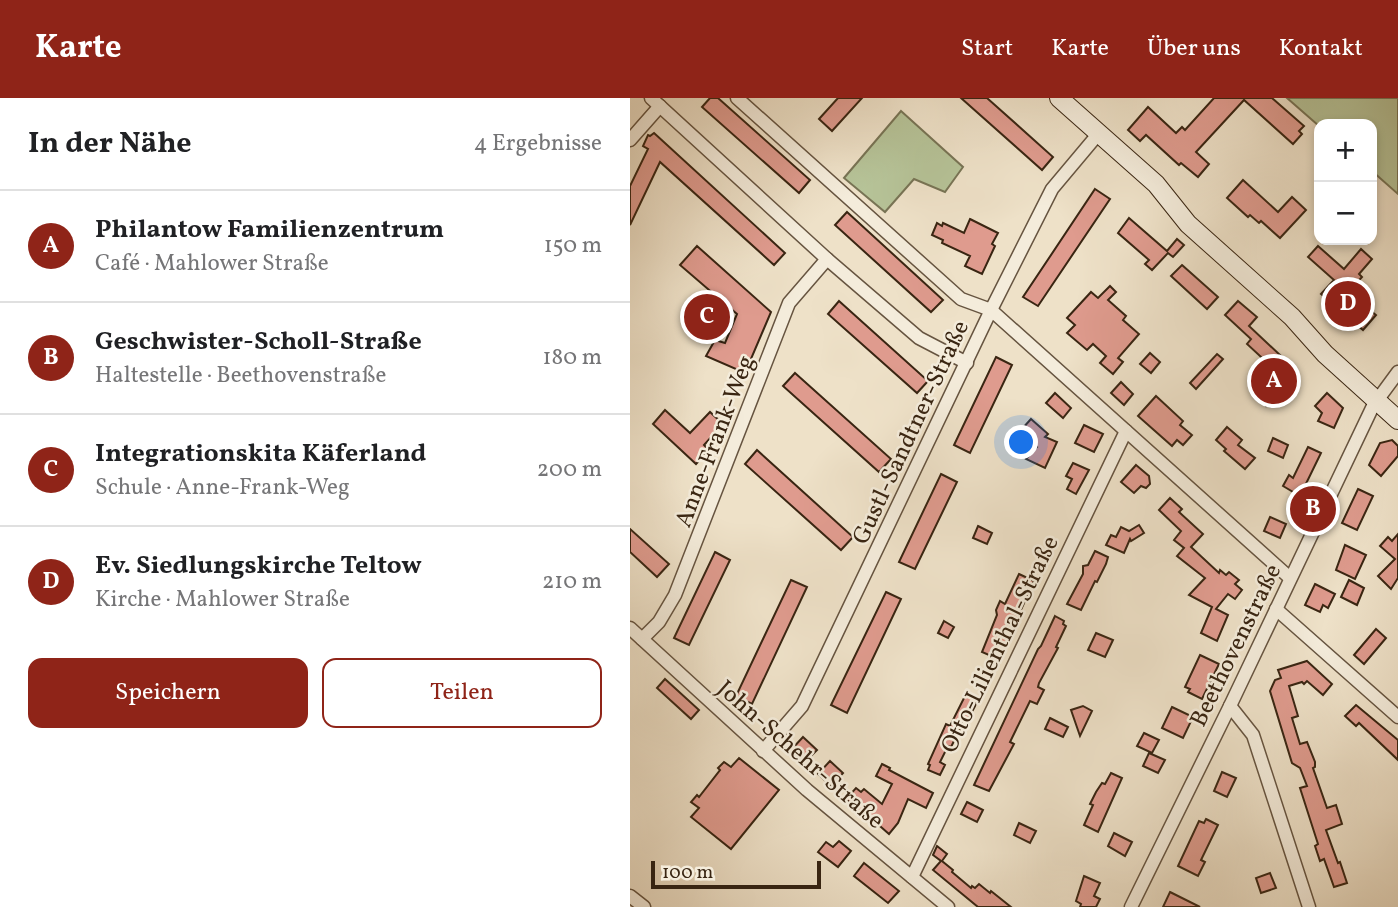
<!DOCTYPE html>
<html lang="de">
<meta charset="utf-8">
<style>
body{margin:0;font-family:Vollkorn,serif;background:#f6f6f6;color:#202124}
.controls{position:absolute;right:21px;top:21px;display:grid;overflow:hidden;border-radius:14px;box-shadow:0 4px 10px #0003}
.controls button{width:63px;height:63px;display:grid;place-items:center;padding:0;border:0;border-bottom:2px solid #e0e0e0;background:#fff;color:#202124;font:35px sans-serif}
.scale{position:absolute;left:21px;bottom:18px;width:170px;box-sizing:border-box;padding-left:7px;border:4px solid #392512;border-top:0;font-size:19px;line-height:24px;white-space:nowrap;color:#392512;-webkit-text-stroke:5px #f4ecdb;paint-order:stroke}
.you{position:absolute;left:392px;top:345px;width:24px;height:24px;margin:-18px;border:5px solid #fff;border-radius:50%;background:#1a73e8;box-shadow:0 0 0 10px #1a73e833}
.badge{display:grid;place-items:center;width:46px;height:46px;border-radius:50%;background:#8f2418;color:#fff;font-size:23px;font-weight:700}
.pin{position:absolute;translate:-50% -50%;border:4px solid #fff;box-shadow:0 2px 7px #0006}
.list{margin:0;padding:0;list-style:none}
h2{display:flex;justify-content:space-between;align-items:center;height:91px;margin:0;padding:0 28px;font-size:30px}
h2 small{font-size:23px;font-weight:400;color:#757577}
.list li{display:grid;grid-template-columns:46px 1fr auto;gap:21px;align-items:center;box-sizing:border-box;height:112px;padding:0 28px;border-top:2px solid #e0e0e0}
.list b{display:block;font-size:26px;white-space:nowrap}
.list p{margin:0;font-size:23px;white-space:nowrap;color:#757577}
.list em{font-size:23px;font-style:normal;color:#757577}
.actions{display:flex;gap:14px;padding:21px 28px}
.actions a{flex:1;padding:16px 0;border:2px solid #8f2418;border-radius:14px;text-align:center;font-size:24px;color:#8f2418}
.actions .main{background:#8f2418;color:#fff}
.map{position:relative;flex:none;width:768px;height:809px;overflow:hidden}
header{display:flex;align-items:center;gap:42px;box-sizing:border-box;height:98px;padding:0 35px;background:#8f2418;color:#fff}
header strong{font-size:33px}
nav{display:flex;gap:38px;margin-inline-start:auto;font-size:24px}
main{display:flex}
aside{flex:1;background:#fff}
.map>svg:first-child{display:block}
</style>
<header>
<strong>Karte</strong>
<nav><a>Start</a><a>Karte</a><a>Über uns</a><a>Kontakt</a></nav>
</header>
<main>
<aside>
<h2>In der Nähe<small>4 Ergebnisse</small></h2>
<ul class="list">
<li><span class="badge">A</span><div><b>Philantow Familienzentrum</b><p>Café · Mahlower Straße</p></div><em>150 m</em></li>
<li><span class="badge">B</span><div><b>Geschwister-Scholl-Straße</b><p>Haltestelle · Beethovenstraße</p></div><em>180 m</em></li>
<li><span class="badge">C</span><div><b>Integrationskita Käferland</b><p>Schule · Anne-Frank-Weg</p></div><em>200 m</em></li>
<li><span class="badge">D</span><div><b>Ev. Siedlungskirche Teltow</b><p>Kirche · Mahlower Straße</p></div><em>210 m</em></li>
</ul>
<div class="actions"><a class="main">Speichern</a><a>Teilen</a></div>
</aside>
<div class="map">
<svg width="768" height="809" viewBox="0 0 768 809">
<rect width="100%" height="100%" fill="#eee1c8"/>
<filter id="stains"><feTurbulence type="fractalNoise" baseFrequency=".00286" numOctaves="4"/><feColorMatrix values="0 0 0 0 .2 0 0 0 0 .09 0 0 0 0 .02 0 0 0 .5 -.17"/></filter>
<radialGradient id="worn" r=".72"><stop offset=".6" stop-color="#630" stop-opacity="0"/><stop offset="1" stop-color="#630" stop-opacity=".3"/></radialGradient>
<g fill="#b6c398" stroke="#787455" stroke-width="2">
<polygon points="657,0 768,0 768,96 742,73 742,26 689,28"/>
<polygon points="271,13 333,69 315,94 284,81 255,114 214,80"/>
</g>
<g fill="#df9b8e" stroke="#392512" stroke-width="2">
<polygon points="80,0 88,0 180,82 169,95 72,9"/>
<polygon points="208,0 232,0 202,33 189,21"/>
<polygon points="331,0 357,0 423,59 412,72"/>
<polygon points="584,0 642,0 674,28 669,33 672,36 663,46 614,2 566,54 579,66 568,79 551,65 549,67 516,37 510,43 498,32 518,9 546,35 552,29 555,32"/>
<polygon points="24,35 155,155 144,167 30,64 0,127 0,88 18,51 13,48 18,37 20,38"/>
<polygon points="613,82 648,114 662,99 676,112 650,140 631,123 629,125 620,117 618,119 597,100"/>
<polygon points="465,91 480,101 408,208 393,199"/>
<polygon points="217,114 313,202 301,214 205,127"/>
<polygon points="499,120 537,153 547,141 554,147 543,159 538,155 522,172 515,166 519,162 488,135"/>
<polygon points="340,121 368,135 362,146 365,148 352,176 335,168 340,158 312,145 313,142 302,137 307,125 312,128 313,125 334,135"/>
<polygon points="67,148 141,214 115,275 76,258 85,242 95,245 107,216 50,167"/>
<polygon points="688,148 714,171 731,151 742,161 729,176 732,179 718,194 746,217 733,232 691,196 704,182 678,159"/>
<polygon points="552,167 588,199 577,211 541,178"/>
<polygon points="480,188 486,194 478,202 496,218 493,222 509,236 488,260 493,264 483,276 470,265 476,258 463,246 457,252 437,235 445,227 437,220 461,194 468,200"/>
<polygon points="209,203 298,283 287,295 198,216"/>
<polygon points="608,203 627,219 619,228 667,273 636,308 621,294 643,270 617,246 621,241 595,217"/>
<polygon points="520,255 530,264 521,275 510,266"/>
<polygon points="587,256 593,261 566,291 560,285"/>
<polygon points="366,259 382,267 340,355 324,347"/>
<polygon points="165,275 261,361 249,374 153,288"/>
<polygon points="491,284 503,296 494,307 481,295"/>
<polygon points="425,295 441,310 433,320 416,305"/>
<polygon points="697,295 713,310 704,330 688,323 692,315 685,308"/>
<polygon points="526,298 553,323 550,327 562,337 553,347 547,342 542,348 508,318"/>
<polygon points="35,312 60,335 80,314 93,326 74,347 79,352 66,366 23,326"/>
<polygon points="401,321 418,336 415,339 427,344 415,370 396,361 407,349 391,332"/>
<polygon points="454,327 473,336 464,354 445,345"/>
<polygon points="597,329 612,342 608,347 625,360 615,371 594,353 596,351 586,342"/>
<polygon points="643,340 658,347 653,360 638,353"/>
<polygon points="762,342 768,348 768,358 751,378 739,367 750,345"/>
<polygon points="678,349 691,355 670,398 653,388 659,377 663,380"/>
<polygon points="127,352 223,439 211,452 115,366"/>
<polygon points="443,365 459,372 446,396 437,391 442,381 436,378"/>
<polygon points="506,367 519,378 520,386 516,390 511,388 504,395 491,384"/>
<polygon points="311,376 327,384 285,471 269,464"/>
<polygon points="728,391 743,398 727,432 712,425"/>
<polygon points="540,400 552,411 549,414 573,436 561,449 589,475 590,472 596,477 599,474 609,482 605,486 612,492 605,501 598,496 586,511 598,517 587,543 571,535 582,509 559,497 575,480 547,458 554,450 544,442 551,433 529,412"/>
<polygon points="640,419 656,426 650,440 634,433"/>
<polygon points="509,427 514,435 501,443 500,441 494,455 476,447 481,437 486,439 491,429 499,433"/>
<polygon points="348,428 362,435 357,446 343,440"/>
<polygon points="0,431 39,466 27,479 0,454"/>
<polygon points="768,436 768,480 761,491 748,478 765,461 750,448 758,439 762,443"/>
<polygon points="715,447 736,457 725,481 706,472"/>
<polygon points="465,453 478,459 476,466 467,484 465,483 451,512 437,506 453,476 453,468 458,467"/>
<polygon points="85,454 100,462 59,547 44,540"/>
<polygon points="389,476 404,483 390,514 391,519 387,520 368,561 352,554 367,517 366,512 370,503 375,506"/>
<polygon points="161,482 177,489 122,606 106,598"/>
<polygon points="719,482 734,490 727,507 711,499"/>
<polygon points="685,486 705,496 698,510 693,507 690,514 675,507"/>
<polygon points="256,494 271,501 217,615 201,607"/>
<polygon points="425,518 434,523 433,526 436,528 426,549 428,550 409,585 408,589 414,592 407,606 400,603 380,644 384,646 359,693 344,687 408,551 411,548"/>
<polygon points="314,523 324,529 318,540 308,535"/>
<polygon points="746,531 756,540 734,566 724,557"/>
<polygon points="466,535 483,542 475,559 458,552"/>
<polygon points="570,557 589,566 572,601 558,594 560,591 555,589"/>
<polygon points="677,563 702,586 693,597 677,583 674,586 672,584 659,588 668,618 662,620 670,646 677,644 685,664 685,669 683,670 697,710 706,707 712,726 696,732 708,765 710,764 717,785 704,789 694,761 690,763 685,748 688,746 670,690 677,688 670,670 662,665 640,593 645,582 651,580 648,572"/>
<polygon points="35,581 69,612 61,621 27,590"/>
<polygon points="336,596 347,601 345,608 337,623 335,621 321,649 318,648 310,664 315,667 310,677 298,672 300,667 298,666 316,626 320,628"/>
<polygon points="726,607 768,642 768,662 729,625 726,628 715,618"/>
<polygon points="453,608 462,613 450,638 441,612"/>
<polygon points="542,609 563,619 553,640 532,630"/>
<polygon points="420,620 438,629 433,639 415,631"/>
<polygon points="514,635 529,642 522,655 507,648"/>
<polygon points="173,639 187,652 174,665 161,652"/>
<polygon points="519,655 535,662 528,675 513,668"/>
<polygon points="109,660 149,692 101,751 61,719 69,710 61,704 67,697 69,699 90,672 88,670 94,664 101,669"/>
<polygon points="200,663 213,675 201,688 188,676"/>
<polygon points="252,666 260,670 259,672 303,695 296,710 278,701 268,725 259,736 234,714 232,716 216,701 226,690 231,694 234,691 252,706 262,686 246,678"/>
<polygon points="592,674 606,680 597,699 584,693"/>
<polygon points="481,675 492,680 468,734 454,727 463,707 460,706 466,694 472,685 475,686"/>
<polygon points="337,704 353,712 347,724 331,716"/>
<polygon points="576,721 588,727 571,762 575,764 568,778 548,768 569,723 574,725"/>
<polygon points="389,725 406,733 400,745 384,737"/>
<polygon points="484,735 502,744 495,758 478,748"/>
<polygon points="209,743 221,753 208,769 188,754 196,744 203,749"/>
<polygon points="307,748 317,756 312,763 323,772 322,774 341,790 342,788 345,790 349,786 360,795 361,793 381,809 348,809 303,772 311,763 303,757"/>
<polygon points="234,765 269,793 258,805 224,778"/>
<polygon points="640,775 646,790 631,795 626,780"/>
<polygon points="454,778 470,785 464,798 470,801 466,809 450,809 451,806 446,803"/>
<polygon points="540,794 570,809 533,809"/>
</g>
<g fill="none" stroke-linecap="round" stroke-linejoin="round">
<defs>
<g id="street">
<polyline points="21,0 197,161 289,240 337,265"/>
<polyline points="107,0 331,201 361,212 660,480"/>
<polyline points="0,42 30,8"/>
<polyline points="646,511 768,619"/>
<polyline points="0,530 177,692 318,809"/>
<polyline points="12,541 29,524 45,497 159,205 197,161"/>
<polyline points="600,608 623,637 679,809"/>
<polyline points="133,653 172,608 361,212 422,91 469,35"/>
<polyline points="282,779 496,333"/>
<polyline points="0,798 14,809"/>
<polyline points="501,809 600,608 743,308 768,274"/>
</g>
<polyline id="secondary" points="429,0 526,86 558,126 662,219 695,256 768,322"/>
</defs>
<use href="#street" stroke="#665440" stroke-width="15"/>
<use href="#secondary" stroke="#392512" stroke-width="20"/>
<use href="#street" stroke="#f4ecdb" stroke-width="12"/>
<use href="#secondary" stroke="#f4ecdb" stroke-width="18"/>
</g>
<g text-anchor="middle" stroke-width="5" stroke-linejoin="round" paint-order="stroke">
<g font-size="24" fill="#392512" stroke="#f4ecdb">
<text transform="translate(280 334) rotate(-65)" y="8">Gustl-Sandtner-Straße</text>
<text transform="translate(84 343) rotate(-69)" y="8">Anne-Frank-Weg</text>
<text transform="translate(369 546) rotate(-64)" y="8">Otto-Lilienthal-Straße</text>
<text transform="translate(605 547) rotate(-64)" y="8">Beethovenstraße</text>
<text transform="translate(171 656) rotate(41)" y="8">John-Schehr-Straße</text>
</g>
</g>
<rect width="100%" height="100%" filter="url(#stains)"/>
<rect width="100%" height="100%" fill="url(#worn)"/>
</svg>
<div class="controls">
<button>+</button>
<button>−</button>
</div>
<div class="scale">100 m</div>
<div class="you"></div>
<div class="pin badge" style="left:644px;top:283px">A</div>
<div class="pin badge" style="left:683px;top:411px">B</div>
<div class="pin badge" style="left:77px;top:219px">C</div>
<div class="pin badge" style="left:718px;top:206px">D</div>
</div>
</main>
